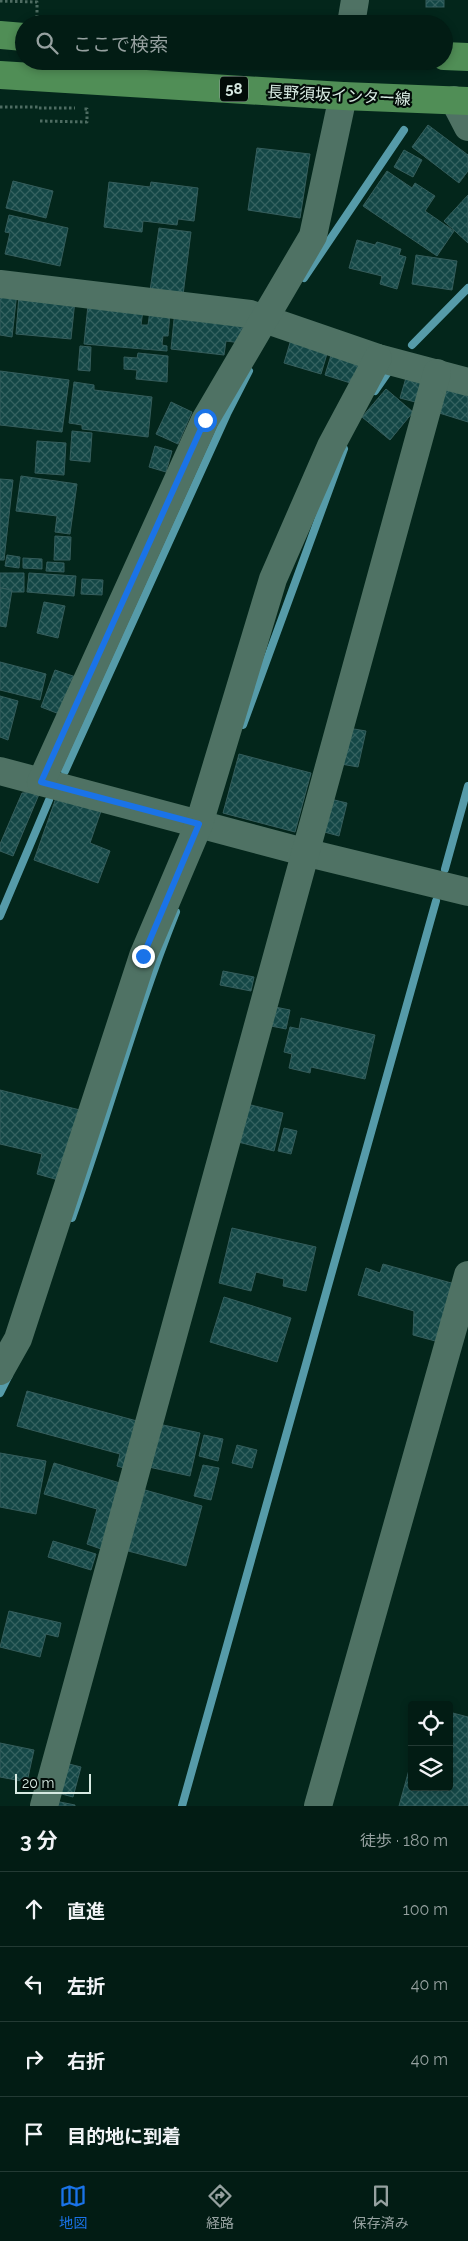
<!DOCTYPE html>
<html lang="ja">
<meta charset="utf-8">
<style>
body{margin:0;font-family:Raleway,"Noto Sans JP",sans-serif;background:#0c251d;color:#f1f3f6}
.controls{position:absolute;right:15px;bottom:15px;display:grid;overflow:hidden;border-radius:5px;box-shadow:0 2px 8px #0003}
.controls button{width:45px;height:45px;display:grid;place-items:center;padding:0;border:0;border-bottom:1px solid #233a34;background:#021c14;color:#f1f3f6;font:25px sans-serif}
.scale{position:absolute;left:15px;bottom:12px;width:76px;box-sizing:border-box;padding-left:5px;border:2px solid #d7eae2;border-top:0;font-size:14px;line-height:18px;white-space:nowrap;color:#d7eae2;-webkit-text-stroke:4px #020c08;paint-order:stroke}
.stop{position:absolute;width:15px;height:15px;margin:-11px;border:4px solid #1a73e8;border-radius:50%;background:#fff}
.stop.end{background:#1a73e8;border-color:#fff;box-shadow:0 1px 5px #0008}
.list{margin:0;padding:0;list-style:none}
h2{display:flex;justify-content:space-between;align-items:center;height:65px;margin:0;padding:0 20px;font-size:21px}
h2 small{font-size:16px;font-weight:400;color:#96a1a0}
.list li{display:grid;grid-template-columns:32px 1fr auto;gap:15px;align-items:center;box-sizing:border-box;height:75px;padding:0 20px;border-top:1px solid #233a34}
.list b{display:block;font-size:19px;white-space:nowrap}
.list em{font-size:16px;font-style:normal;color:#96a1a0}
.icon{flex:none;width:28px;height:28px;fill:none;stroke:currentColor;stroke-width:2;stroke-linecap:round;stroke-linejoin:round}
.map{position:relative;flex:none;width:468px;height:1806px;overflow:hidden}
.search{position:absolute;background:#021c14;box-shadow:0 2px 8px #0003;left:15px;right:15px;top:15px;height:55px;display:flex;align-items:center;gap:12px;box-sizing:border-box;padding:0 18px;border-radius:28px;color:#96a1a0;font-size:19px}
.sheet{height:365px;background:#021c14}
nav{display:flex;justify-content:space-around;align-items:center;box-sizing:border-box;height:70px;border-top:1px solid #233a34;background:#021c14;font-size:14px;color:#96a1a0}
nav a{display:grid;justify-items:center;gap:2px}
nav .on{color:#1a73e8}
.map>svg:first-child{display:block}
</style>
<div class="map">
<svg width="468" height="1806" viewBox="0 0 468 1806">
<defs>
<pattern id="building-cross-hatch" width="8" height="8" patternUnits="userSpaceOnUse" patternTransform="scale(1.25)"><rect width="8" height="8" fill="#144746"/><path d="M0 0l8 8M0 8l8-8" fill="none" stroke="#356260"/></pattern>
</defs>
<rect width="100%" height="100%" fill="#03261b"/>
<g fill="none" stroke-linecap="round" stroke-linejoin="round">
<g stroke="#569ba9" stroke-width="8">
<polyline points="304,278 404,130"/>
<polyline points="412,345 468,288"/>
<polyline points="375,391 391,368"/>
<polyline points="243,725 344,449"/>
<polyline points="65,771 227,414 249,371"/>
<polyline points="445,869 468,786"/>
<polyline points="0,916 49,800"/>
<path d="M72,1218C108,1116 136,1012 176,912"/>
<polyline points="0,1393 9,1375"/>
<polyline points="182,1806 436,901"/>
</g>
</g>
<g fill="url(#building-cross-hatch)" stroke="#355d5c">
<rect x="426" y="0" width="18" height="7"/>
<polygon points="428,125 468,155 468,171 459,183 412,147"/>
<polygon points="257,148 310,154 300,218 248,210"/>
<polygon points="404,150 422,160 413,177 394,167"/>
<polygon points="387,171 412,188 415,183 435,196 425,211 454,231 437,256 363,206"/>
<polygon points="13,181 53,191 46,218 6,208"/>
<polygon points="109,182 150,187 151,182 198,188 194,221 178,219 177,225 143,221 142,232 104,227"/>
<polygon points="468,195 468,243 444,221"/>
<polygon points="9,215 68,228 60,266 5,254 10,233 5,232"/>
<polygon points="159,228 191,232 183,295 150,291"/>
<polygon points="357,240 375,245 377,242 401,249 399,255 406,257 397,289 380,284 382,276 349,268"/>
<polygon points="416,255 457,261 452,290 412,284"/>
<polygon points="0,291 17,292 12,337 0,335"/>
<polygon points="19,295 75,300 71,339 16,334"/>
<polygon points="88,305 143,310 141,325 148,325 150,311 170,313 168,336 163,336 162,345 167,346 167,351 84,344"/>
<polygon points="175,310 244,317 241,343 226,341 224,355 171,349"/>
<polygon points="292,336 329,347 321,374 284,363"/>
<polygon points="80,346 91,347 90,371 78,370"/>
<polygon points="332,352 367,362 360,386 325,375"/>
<polygon points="138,353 168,356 167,382 136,379 137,370 124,369 124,357 137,358"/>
<polygon points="0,371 69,380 62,432 0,425"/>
<polygon points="408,371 427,376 419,403 400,398"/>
<polygon points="74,382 94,385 94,390 152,397 148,437 82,429 82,425 69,423"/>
<polygon points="443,386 468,394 468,422 436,412"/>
<polygon points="386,389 413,412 390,440 362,417"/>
<polygon points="171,402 192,412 178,444 156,434"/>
<polygon points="72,431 92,433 90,462 70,460"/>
<polygon points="37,441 66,443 64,475 35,473"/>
<polygon points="155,446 172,451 166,472 149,467"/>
<polygon points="21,476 77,484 70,534 55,532 57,516 16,511"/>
<polygon points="0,479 13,480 4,560 0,560"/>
<polygon points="55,536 71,537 70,560 54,560"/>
<polygon points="7,555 20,557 19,568 5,566"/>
<polygon points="23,558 42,559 42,569 23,568"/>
<polygon points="47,562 64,563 64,572 46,571"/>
<polygon points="0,573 24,573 24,592 11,592 12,590 0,588"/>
<polygon points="29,573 76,576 74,596 27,592"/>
<polygon points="82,579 103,580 102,595 81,594"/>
<polygon points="0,588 12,590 6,627 0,626"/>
<polygon points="44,602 65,606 58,638 37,633"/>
<polygon points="0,662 46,674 40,700 0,690"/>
<polygon points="55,670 76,677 62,715 41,707"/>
<polygon points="0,696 18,701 8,740 0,737"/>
<polygon points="348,728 366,731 358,767 341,764"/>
<polygon points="239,754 311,773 295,832 223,813"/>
<polygon points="40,792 13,856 0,851 0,844 22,793"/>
<polygon points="57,795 101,811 90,843 110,851 98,883 34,860"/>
<polygon points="326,798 347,803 339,836 317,830"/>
<polygon points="223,971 254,977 251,991 220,985"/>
<polygon points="270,1006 290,1010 286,1029 266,1025"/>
<polygon points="301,1018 375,1035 365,1079 311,1067 310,1073 289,1068 292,1054 284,1052 290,1027 299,1029"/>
<polygon points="0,1090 80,1110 62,1181 37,1174 42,1154 0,1144"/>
<polygon points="239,1102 283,1113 274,1151 230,1140"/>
<polygon points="284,1128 297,1131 291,1154 278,1151"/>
<polygon points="232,1228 316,1247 306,1291 283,1286 284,1279 256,1272 251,1291 219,1283"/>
<polygon points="383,1264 455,1284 439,1342 413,1335 414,1311 358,1295 366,1268 380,1273"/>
<polygon points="224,1297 291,1318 277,1362 210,1342"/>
<polygon points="27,1391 137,1421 124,1468 117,1466 120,1454 17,1426"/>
<polygon points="154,1423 200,1433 190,1476 144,1466"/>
<polygon points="204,1435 223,1439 218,1461 199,1456"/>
<polygon points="237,1445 257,1450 252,1468 232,1463"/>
<polygon points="0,1453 46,1461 36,1514 0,1507"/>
<polygon points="54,1463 120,1483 101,1549 87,1544 97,1509 44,1494"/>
<polygon points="203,1465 219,1468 211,1500 194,1496"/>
<polygon points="145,1490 202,1506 186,1566 128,1551"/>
<polygon points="53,1541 96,1554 91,1570 48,1557"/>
<polygon points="9,1611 61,1623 58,1637 46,1634 40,1657 0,1647"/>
<polygon points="449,1712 468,1717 468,1806 399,1806 412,1759 412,1787 449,1787"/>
<polygon points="0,1743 34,1750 27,1782 0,1777"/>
<polygon points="61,1762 81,1767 73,1797 54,1792"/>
<polygon points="50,1800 75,1805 75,1806 49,1806"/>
</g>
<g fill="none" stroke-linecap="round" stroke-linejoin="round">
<g stroke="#4e6c62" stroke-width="3" stroke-dasharray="2.5 2.5" stroke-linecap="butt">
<polyline points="0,1 37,2 37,16"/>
<polyline points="0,107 39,107"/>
<polyline points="39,108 75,108"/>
<polyline points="40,121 87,122 87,109 84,109"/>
</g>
<g stroke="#4f7264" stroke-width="28">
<polyline points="351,24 355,0"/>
<polyline points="454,100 468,127"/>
<polyline points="0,284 250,314 378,358 468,382"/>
<polyline points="0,771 304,852 468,892"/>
<polyline points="41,782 205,420 313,236 343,96"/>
<polyline points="0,1371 18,1339 143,956 199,824 273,579 331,446 378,358"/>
<polyline points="44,1806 437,373"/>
<polyline points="318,1806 468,1275"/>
</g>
<g stroke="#508e56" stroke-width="28">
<polyline points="0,35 24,37"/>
<polyline points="444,56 468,57"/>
<polyline points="0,75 343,96 468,101"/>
</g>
</g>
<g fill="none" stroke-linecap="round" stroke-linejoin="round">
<polyline stroke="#1a73e8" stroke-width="6" points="143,956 199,824 41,782 205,420"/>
</g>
<g text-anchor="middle" stroke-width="4.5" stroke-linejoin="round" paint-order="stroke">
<rect fill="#020c08" stroke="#97a7a1" stroke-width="1" x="220" y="76.5" width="28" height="25" rx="4"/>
<g font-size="15" font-weight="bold" fill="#d7eae2">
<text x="234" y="94">58</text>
</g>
<g font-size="16" fill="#d7eae2" stroke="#020c08">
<text transform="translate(339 95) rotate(3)" y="6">長野須坂インター線</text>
</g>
</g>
</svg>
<div class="controls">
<button><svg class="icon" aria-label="locate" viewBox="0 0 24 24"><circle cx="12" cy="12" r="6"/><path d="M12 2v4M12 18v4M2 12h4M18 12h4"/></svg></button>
<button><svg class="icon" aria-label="layers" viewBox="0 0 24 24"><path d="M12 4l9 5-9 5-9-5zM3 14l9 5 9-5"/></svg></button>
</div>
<div class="scale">20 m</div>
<div class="stop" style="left:205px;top:420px"></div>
<div class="stop end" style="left:143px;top:956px"></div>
<div class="search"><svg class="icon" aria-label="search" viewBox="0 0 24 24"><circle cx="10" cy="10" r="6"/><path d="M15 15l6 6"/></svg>ここで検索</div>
</div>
<section class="sheet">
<h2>3 分<small>徒歩 · 180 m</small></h2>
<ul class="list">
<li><svg class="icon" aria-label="ahead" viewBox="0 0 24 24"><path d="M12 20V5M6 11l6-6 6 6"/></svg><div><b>直進</b></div><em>100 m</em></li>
<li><svg class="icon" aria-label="left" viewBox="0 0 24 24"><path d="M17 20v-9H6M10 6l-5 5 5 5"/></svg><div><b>左折</b></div><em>40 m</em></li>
<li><svg class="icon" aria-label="right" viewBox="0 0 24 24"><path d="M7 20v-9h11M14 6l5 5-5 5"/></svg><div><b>右折</b></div><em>40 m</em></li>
<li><svg class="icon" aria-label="arrive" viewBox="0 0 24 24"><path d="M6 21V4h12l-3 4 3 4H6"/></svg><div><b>目的地に到着</b></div></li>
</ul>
</section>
<nav>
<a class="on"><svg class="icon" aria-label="map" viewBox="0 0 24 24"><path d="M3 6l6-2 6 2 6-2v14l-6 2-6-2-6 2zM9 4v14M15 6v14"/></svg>地図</a>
<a><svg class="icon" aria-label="directions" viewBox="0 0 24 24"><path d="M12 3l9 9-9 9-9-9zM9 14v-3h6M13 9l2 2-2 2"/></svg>経路</a>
<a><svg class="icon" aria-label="saved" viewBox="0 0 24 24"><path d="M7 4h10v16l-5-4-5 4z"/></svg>保存済み</a>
</nav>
